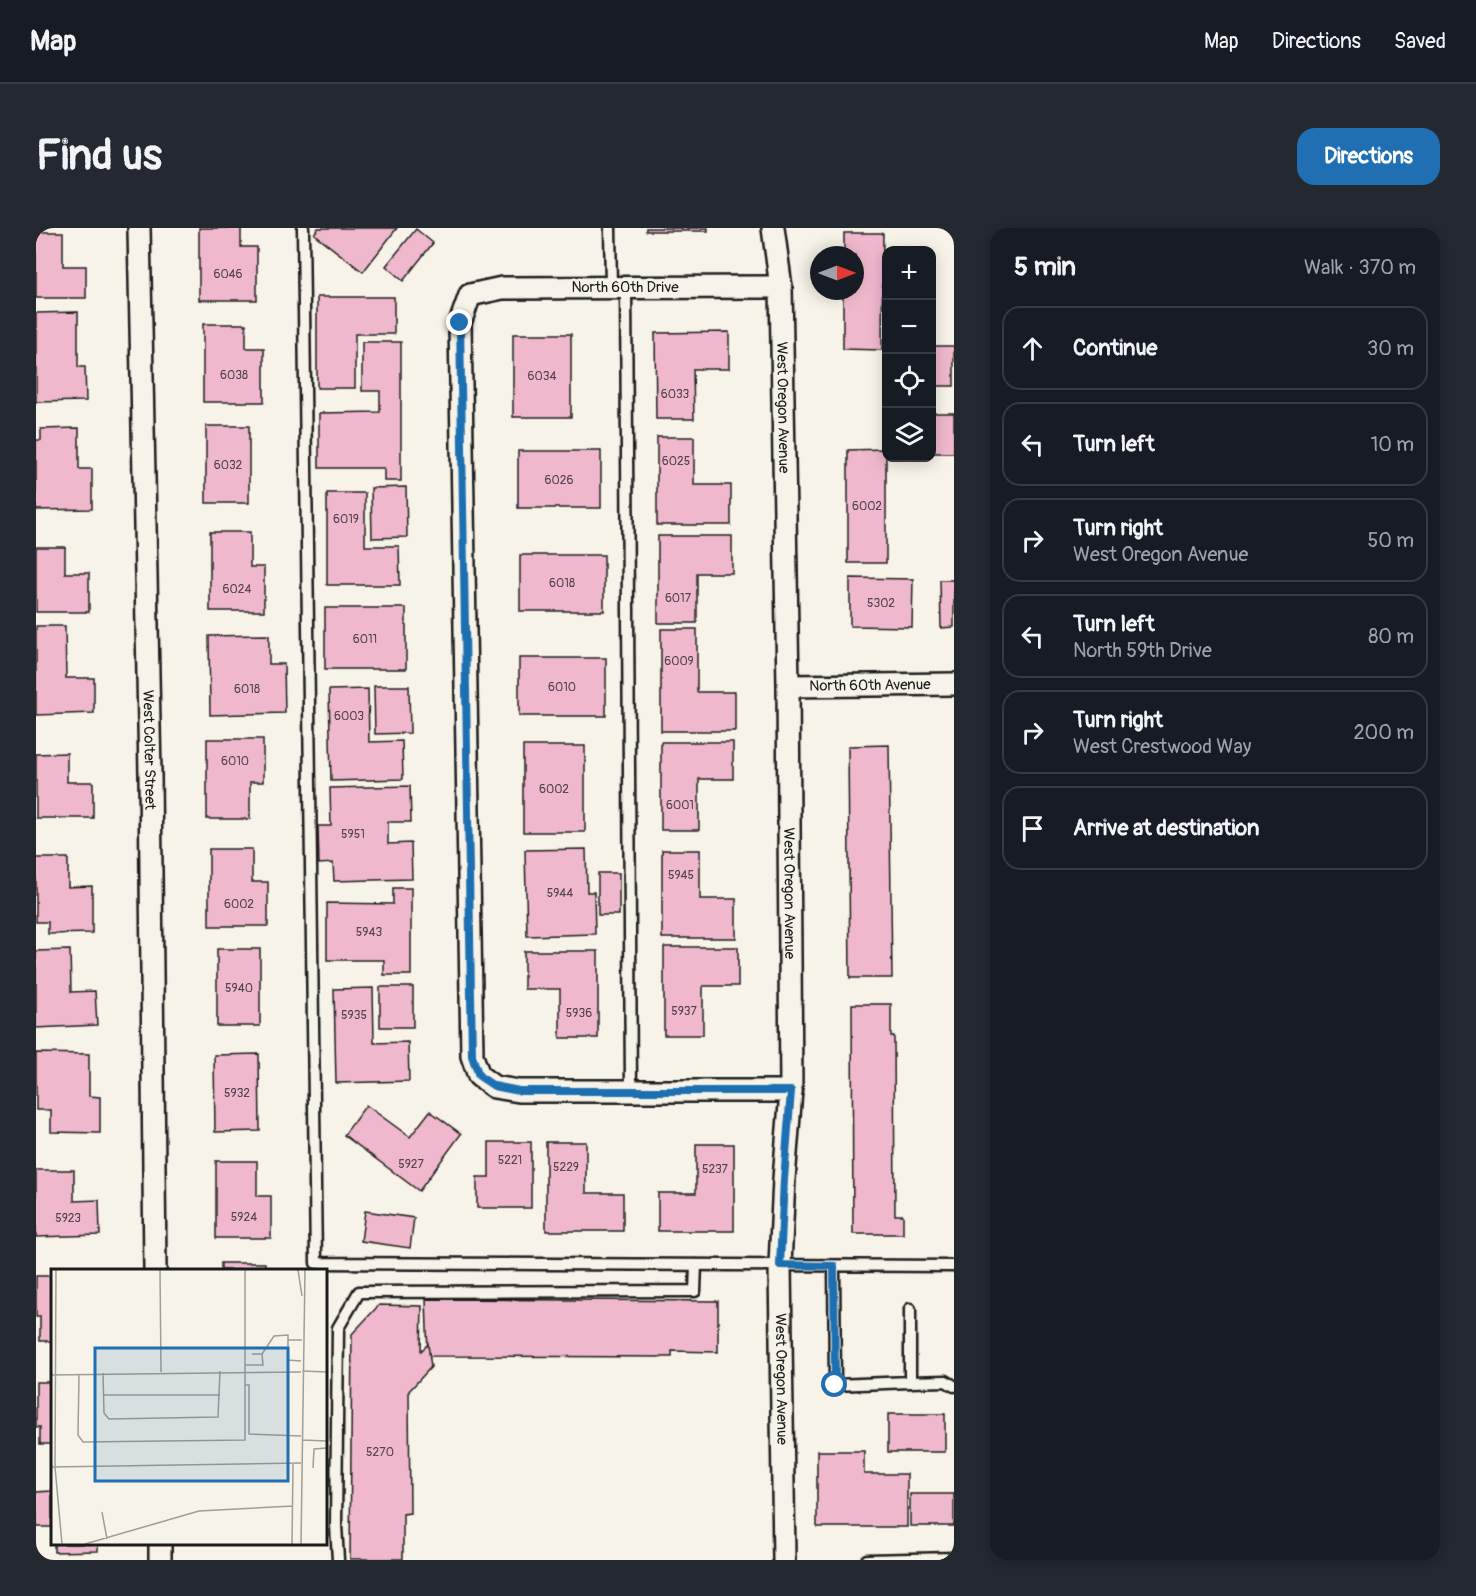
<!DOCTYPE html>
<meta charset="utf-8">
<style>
body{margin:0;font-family:Pangolin,sans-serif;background:#242831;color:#f1f3f6}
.controls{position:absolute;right:18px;top:18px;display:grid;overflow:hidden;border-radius:12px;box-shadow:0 3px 15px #0003}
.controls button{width:54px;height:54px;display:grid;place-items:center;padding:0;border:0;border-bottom:2px solid #363941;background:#171b24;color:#f1f3f6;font:30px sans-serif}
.compass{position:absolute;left:774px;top:18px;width:54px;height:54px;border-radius:50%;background:#171b24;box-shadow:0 3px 15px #0003;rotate:90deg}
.stop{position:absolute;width:18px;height:18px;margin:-14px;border:4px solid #1f6fb2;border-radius:50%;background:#fff}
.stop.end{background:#1f6fb2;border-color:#fff;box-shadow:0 2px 6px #0008}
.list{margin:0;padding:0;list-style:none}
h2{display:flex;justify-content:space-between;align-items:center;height:78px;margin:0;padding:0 24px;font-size:26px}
h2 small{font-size:20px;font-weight:400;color:#9ea1a6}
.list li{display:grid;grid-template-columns:39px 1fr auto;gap:18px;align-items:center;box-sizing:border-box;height:84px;margin:0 12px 12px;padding:0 12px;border:2px solid #363941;border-radius:18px}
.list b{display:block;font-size:22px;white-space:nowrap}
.list p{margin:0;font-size:20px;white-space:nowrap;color:#9ea1a6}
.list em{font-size:20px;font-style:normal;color:#9ea1a6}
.icon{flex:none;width:33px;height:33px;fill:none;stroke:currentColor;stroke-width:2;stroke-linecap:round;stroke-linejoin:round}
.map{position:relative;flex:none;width:918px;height:1332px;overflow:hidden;border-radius:18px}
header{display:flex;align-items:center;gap:36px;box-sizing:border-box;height:84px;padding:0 30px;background:#171b24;border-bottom:2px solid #363941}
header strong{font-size:28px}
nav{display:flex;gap:33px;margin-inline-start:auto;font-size:21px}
.intro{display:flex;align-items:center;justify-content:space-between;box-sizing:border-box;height:144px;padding:0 36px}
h1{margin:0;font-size:42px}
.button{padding:15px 27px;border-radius:18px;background:#1f6fb2;color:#fff;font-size:21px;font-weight:700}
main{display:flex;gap:36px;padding:0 36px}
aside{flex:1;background:#171b24;border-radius:18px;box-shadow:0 3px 15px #0003}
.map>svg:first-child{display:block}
</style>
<header>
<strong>Map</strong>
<nav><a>Map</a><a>Directions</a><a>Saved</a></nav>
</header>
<div class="intro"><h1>Find us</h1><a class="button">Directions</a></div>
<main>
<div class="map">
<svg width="918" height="1332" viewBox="0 0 918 1332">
<rect width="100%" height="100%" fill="#f7f3e8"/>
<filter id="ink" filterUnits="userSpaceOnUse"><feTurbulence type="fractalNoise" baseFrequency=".0167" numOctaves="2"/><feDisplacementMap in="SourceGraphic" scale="12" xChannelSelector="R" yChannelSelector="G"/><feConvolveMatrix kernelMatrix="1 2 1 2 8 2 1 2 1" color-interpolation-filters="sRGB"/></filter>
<g filter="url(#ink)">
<g fill="#f0b8cd" stroke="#1c1c1c" stroke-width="1.5">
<polygon points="163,0 205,0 205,19 221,19 221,72 163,72"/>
<polygon points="282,0 361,0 327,44 278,6"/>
<rect x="610" y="0" width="62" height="3"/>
<polygon points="380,1 397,15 367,53 350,38"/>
<polygon points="0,4 27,4 27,38 50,38 50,70 0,70"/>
<polygon points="808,5 847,5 846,122 807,121 807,63 819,63 819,27 808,27"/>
<polygon points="281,69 358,69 358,106 319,106 319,160 281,160"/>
<polygon points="42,84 42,139 49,139 50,173 0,174 0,85"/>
<polygon points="167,96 210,96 210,120 228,120 228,174 167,174"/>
<polygon points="693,104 693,141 657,141 658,191 620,191 619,105"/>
<rect x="477" y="106" width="58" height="83"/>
<polygon points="326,114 365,114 365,253 348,253 348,240 283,240 283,185 344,184 344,163 326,163"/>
<rect x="896" y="118" width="22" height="40"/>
<rect x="896" y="185" width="22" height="40"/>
<rect x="170" y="198" width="43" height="77"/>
<polygon points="43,200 43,241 56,241 56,281 0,282 0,212 5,212 5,201"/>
<polygon points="621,209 658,209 658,257 695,257 695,297 621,297"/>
<polygon points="850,221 850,335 812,335 812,222"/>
<rect x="482" y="223" width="83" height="57"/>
<polygon points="370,259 371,309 336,310 335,260"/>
<polygon points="291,265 329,265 329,318 363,318 364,357 291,357"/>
<polygon points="174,304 214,304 214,339 228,339 228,383 174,383"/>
<polygon points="622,308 696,308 696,345 661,345 661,395 622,395"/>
<polygon points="0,319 29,319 29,345 53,345 53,384 0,384"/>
<rect x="484" y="327" width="84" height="56"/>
<polygon points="814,350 877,351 876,399 814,398"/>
<polygon points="904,352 918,352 918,399 905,400"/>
<rect x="289" y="380" width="81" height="61"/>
<polygon points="0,398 29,398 30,450 58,450 58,485 0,487"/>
<polygon points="625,401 661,401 661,464 699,464 699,503 625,503"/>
<polygon points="233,407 233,436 248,436 249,485 174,487 173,408"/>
<rect x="483" y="430" width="87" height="58"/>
<polygon points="338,458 373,458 374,505 339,506"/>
<polygon points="332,461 333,514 366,513 367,551 295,553 293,462"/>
<polygon points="171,511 227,511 227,554 214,554 214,591 171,591"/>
<polygon points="625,514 697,514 697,551 663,551 663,602 625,602"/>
<polygon points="853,517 856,750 814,750 812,518"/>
<rect x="487" y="518" width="62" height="86"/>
<polygon points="31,525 31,554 57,554 57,590 0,590 0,526"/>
<polygon points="374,558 375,594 352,594 352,616 375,615 376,651 298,653 297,635 283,636 282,598 295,598 294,560"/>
<polygon points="173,621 216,621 216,654 232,654 232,698 173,698"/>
<polygon points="550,621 551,664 558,664 559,706 491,708 489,622"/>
<polygon points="626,622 664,622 664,671 700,671 700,710 626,710"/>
<polygon points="0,630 32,630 32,659 56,658 56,705 12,706 12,694 0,694"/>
<rect x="562" y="645" width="21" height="42"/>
<polygon points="357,660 375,660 375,747 348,747 348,732 291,732 291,675 357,676"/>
<polygon points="628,719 702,719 702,758 667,758 667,807 628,807"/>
<rect x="181" y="721" width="43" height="77"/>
<polygon points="34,722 35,764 59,763 61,797 0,800 0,723"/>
<polygon points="488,723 562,723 562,810 524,810 524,761 488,761"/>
<rect x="344" y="759" width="33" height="40"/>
<polygon points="337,760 338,815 372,814 373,853 300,855 298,761"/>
<polygon points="816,776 855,776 855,808 858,808 859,987 867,987 867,1006 817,1006"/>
<polygon points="0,825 53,826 53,868 64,869 64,905 15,904 15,882 0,882"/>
<polygon points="223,826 224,903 179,904 178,827"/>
<polygon points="330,877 374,909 394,883 425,906 383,963 308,907"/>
<polygon points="453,914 495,914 495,980 441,980 441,949 453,949"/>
<polygon points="510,914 550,914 550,965 587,965 587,1003 510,1003"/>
<polygon points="660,916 698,916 698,1003 622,1003 622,965 660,965"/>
<polygon points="180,933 221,933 221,968 235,968 235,1010 180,1010"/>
<polygon points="0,942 38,942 38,973 63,972 64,1007 0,1009"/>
<polygon points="329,983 378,990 374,1020 325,1013"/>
<rect x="185" y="1035" width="44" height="7"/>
<polygon points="0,1048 16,1048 16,1113 4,1113 4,1089 0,1089"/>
<polygon points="390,1071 682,1073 682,1124 636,1123 636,1129 392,1128"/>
<polygon points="343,1077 386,1078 385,1123 392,1116 395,1139 373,1163 374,1285 367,1286 367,1331 314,1331 316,1106"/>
<polygon points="0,1154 16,1154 16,1216 4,1216 4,1199 0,1199"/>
<rect x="852" y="1186" width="57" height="38"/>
<polygon points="781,1223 828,1223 828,1246 871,1246 871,1299 781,1299"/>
<polygon points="16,1238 16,1299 1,1299 0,1264 16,1263"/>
<rect x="874" y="1266" width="44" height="32"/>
<polygon points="18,1316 62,1316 62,1323 18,1324"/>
</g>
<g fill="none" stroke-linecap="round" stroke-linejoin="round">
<defs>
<g id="lane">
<polyline points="267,0 280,1035 918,1038"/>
<polyline points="574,0 575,59"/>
<polyline points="590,59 595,863"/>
<polyline points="798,1038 799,1157 874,1154 874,1081"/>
<polyline points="874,1154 910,1153 918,1158"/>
<polyline points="302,1332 300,1297 302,1100 323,1064 659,1063 660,1037"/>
<polyline points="831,1332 918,1330"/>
</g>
<g id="street">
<path id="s1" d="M103,0L114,546L119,1042"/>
<path id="s2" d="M737,0L745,59L752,458L755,863L748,951L744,1037L748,1332"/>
<polyline points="745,59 466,60 434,67 424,95 436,828 443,848 458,859 483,863 755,863"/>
<path id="s3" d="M752,458L918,456"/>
<polyline points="124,1316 124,1332"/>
</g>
</defs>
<use href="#lane" stroke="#1c1c1c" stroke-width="15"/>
<use href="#street" stroke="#1c1c1c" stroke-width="26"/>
<use href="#lane" stroke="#f7f3e8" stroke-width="10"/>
<use href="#street" stroke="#f7f3e8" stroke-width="21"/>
</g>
</g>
<g fill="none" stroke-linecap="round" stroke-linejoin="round" filter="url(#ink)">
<polyline stroke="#1f6fb2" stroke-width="8" points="424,95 436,828 443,848 458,858 483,863 755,863 748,951 744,1037 798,1038 799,1157"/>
</g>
<g text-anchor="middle" stroke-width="5" stroke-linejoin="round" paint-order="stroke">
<g font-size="12" fill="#514348">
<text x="192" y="50">6046</text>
<text x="198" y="151">6038</text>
<text x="506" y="152">6034</text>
<text x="639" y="170">6033</text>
<text x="640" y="237">6025</text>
<text x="192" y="241">6032</text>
<text x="523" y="256">6026</text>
<text x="831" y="282">6002</text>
<text x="310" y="295">6019</text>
<text x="526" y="359">6018</text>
<text x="201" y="365">6024</text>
<text x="642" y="374">6017</text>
<text x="845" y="379">5302</text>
<text x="329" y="415">6011</text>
<text x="643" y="437">6009</text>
<text x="526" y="463">6010</text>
<text x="211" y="465">6018</text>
<text x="313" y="492">6003</text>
<text x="199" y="537">6010</text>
<text x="518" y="565">6002</text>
<text x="644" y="581">6001</text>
<text x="317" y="610">5951</text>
<text x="645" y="651">5945</text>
<text x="524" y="669">5944</text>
<text x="203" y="680">6002</text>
<text x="333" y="708">5943</text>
<text x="203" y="764">5940</text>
<text x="648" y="787">5937</text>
<text x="543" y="789">5936</text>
<text x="318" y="791">5935</text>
<text x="201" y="869">5932</text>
<text x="474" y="936">5221</text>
<text x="375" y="940">5927</text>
<text x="530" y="943">5229</text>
<text x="679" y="945">5237</text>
<text x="208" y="993">5924</text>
<text x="32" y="994">5923</text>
<text x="344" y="1228">5270</text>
</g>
<g font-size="15" fill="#1c1c1c" stroke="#f7f3e8">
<text x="589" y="64">North 60th Drive</text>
<text dy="5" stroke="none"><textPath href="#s2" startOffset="180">West Oregon Avenue</textPath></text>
<text dy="5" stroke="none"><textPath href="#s3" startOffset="82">North 60th Avenue</textPath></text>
<text dy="5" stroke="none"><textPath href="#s1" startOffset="522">West Colter Street</textPath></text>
<text dy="5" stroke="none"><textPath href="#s2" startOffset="666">West Oregon Avenue</textPath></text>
<text dy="5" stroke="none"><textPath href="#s2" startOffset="1152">West Oregon Avenue</textPath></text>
</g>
</g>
<g transform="translate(15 1041)">
<rect width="276" height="276" fill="#f7f3e8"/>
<path fill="none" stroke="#9f9d96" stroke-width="1.5" d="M5,1L4,198L11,275M109,1L110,103M247,1L251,27M211,85L223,67L237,66V71M250,92L237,91V71H251M194,96H212L211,85H201M251,102L276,103M52,104L53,144L58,150L167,148L169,102M0,106L250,103M28,106L27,166L32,173L194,171V1M194,116H198V165L250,167M52,126H169M251,171L276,172M0,198L250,194M262,199L263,180L276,179M51,243L56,270M34,275L148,242L242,237M241,275L242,194M250,275L254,1"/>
<path fill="#1f6fb2" fill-opacity="0.15" stroke="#1f6fb2" stroke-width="3" d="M44,79H237V212H44Z"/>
<rect width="276" height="276" fill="none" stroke="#1c1c1c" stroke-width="3"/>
</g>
</svg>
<div class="controls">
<button>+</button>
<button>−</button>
<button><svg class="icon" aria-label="locate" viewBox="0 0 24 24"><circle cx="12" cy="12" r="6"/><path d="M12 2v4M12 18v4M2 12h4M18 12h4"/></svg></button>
<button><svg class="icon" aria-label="layers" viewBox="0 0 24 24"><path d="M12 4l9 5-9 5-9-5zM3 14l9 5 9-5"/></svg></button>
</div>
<svg class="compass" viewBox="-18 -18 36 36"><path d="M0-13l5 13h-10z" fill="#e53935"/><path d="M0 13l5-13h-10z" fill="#9ea1a6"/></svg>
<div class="stop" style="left:799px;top:1157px"></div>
<div class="stop end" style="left:424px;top:95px"></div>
</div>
<aside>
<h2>5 min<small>Walk · 370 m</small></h2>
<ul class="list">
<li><svg class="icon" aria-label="ahead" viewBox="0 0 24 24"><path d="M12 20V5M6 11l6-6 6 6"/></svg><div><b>Continue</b></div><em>30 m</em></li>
<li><svg class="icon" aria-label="left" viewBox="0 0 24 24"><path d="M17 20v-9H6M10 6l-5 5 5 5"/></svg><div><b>Turn left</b></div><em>10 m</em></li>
<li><svg class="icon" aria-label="right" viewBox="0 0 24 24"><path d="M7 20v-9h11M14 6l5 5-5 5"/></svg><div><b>Turn right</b><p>West Oregon Avenue</p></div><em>50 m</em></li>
<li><svg class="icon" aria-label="left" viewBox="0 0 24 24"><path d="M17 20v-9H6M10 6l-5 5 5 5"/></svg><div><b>Turn left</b><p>North 59th Drive</p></div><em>80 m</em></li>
<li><svg class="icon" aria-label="right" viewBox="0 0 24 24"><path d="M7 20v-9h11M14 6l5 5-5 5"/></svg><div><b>Turn right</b><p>West Crestwood Way</p></div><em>200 m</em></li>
<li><svg class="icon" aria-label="arrive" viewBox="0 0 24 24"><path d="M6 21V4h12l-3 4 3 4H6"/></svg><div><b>Arrive at destination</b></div></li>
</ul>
</aside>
</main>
